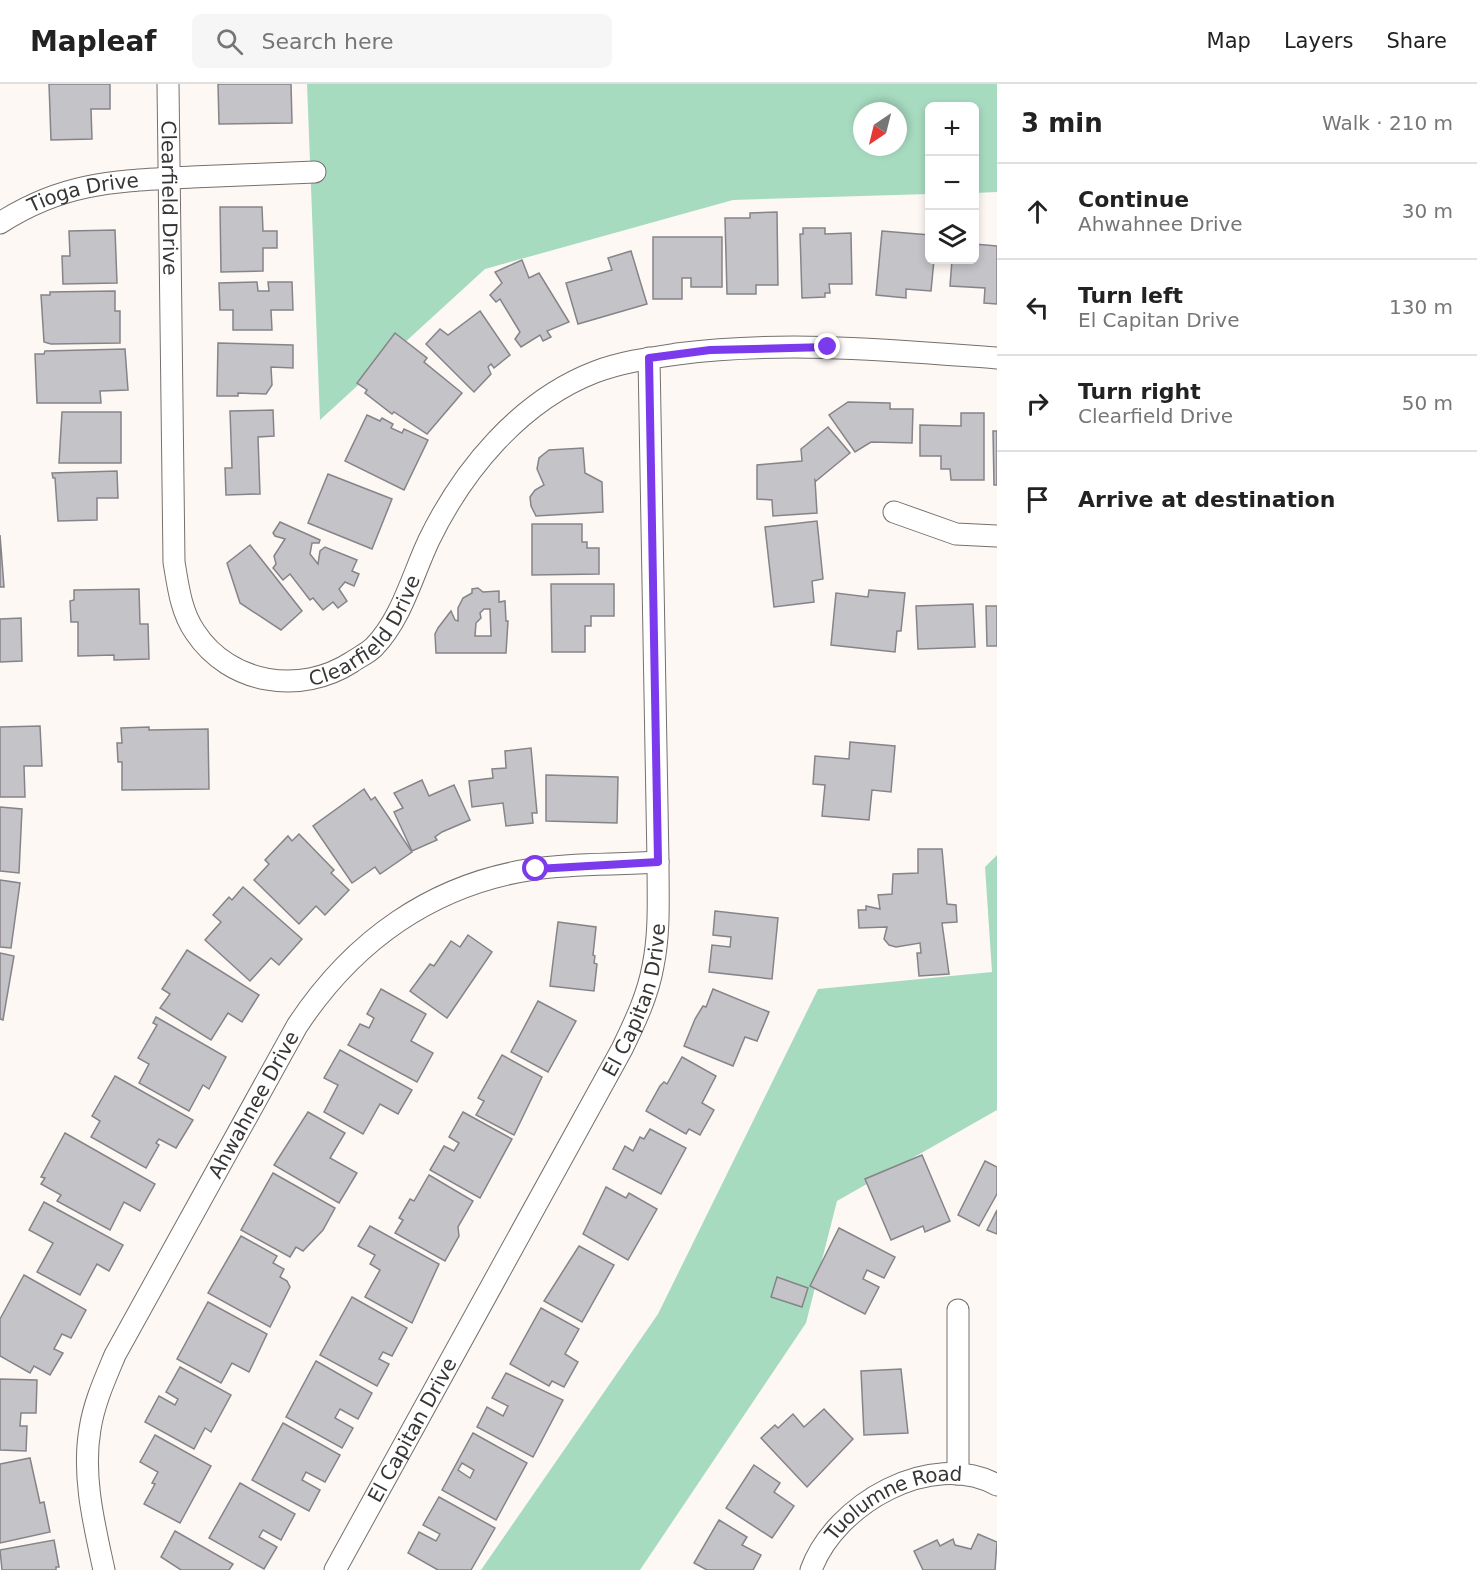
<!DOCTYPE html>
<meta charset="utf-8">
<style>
body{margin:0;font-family:"DejaVu Sans",sans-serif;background:#f6f6f6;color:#222}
.controls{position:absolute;right:18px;top:18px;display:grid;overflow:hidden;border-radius:9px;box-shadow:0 3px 9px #0003}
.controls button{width:54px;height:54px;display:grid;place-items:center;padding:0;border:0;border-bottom:2px solid #e0e0e0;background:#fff;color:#222;font:30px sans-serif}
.compass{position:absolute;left:853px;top:18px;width:54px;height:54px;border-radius:50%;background:#fff;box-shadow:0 3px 9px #0003;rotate:215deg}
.stop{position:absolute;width:18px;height:18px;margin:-14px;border:4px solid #7c3aed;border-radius:50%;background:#fff}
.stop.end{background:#7c3aed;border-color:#fff;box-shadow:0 2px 6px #0008}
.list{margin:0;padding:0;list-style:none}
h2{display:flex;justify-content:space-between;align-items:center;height:78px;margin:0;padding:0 24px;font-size:26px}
h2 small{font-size:20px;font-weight:400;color:#767676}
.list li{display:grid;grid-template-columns:39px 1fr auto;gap:18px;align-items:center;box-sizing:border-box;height:96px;padding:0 24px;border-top:2px solid #e0e0e0}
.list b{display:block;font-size:22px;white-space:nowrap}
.list p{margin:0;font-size:20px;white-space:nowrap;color:#767676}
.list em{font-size:20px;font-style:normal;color:#767676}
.icon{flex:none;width:33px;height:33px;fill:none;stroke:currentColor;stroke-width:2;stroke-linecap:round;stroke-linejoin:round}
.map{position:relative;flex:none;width:997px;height:1486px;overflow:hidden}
header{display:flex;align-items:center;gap:36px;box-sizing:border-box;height:84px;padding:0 30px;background:#fff;border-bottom:2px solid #e0e0e0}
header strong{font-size:28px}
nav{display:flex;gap:33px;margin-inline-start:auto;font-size:21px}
.search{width:420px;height:54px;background:#f6f6f6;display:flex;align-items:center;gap:15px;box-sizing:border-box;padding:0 21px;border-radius:9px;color:#767676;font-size:22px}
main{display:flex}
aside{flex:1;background:#fff}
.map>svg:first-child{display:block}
</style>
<header>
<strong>Mapleaf</strong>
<div class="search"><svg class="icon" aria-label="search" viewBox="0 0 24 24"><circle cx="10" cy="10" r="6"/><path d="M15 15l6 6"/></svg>Search here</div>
<nav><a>Map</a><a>Layers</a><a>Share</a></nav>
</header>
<main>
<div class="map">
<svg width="997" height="1486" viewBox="0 0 997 1486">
<rect width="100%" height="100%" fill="#fef8f4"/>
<g fill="#a7dbc0" fill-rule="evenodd">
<path d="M307,0H997V108L975,109L974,22H930L929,110L733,116L485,185L320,336ZM862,27H898V63H862Z"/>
<polygon points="997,771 997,1026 837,1117 806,1239 640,1486 481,1486 658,1230 818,905 992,888 985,783"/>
</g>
<g fill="#c4c3c8" stroke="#858489" stroke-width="1.5" fill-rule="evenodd">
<polygon points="49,0 110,0 110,25 91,25 92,55 51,56"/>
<polygon points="218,0 291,0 292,39 219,40"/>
<polygon points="220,123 262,123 263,147 277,147 277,164 263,164 263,187 221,188"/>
<polygon points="777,128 778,201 756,201 756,210 727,210 725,134 750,134 750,129"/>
<polygon points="803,144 825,144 825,150 851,149 852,200 829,200 830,209 825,209 825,213 802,214 800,150 803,150"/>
<polygon points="115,146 117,199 63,200 62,172 70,172 69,147"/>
<polygon points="882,147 930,151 930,176 934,176 931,207 906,205 906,214 876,211"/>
<polygon points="653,153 722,153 722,203 691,203 691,194 682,194 682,215 653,215"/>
<polygon points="974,160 997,162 997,220 984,219 985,204 950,202 952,176 974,176"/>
<polygon points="631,167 647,220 578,240 566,199 612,186 608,174"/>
<polygon points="522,176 529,194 539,189 569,238 547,247 551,253 543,257 540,251 521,263 515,255 520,248 500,215 496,218 490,211 502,199 495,188"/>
<polygon points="257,198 258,207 269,207 268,198 292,198 293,226 271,226 272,246 233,246 233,226 220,226 219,199"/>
<polygon points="115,207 115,227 120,227 120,259 51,260 44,258 41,211 50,211 50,208"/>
<polygon points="480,227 510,271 494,284 491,280 488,283 491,290 474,308 426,260 440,245 448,251"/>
<polygon points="395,249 427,274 424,278 462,309 427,350 394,328 392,330 365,309 367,306 357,299"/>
<polygon points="218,259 293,261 293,284 271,283 272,301 266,310 238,309 238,312 217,312"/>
<polygon points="125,265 128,306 100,307 101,319 37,319 35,270 44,270 45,267"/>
<polygon points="848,318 890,319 890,325 913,325 912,359 871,358 855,368 829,331"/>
<polygon points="273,326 274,352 258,353 260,410 226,411 225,384 232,384 230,327"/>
<polygon points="62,328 121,328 121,379 59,379"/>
<polygon points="961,329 984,329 984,396 951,396 950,385 941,385 941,372 920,372 920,341 961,342"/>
<polygon points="367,331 380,337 382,334 393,340 391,344 402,349 404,345 428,356 404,406 345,377"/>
<polygon points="828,343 850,369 816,397 815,396 817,429 773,432 772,416 757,415 757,381 802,377 801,365"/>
<polygon points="993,347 997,347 997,401 994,401"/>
<polygon points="583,364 585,389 602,398 603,428 536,432 531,422 530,413 535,406 544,401 537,385 539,374 549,366"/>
<polygon points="117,387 118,414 97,414 97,436 58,437 55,394 53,394 52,389"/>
<polygon points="328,390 392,415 372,465 308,439"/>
<polygon points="817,437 823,495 812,497 814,518 774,523 765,443"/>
<polygon points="280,438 320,456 319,459 312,459 310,470 318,480 320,467 325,463 357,476 352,487 359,490 354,502 345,498 339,505 347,517 338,524 333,518 323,526 313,514 310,516 290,490 283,496 273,484 276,480 274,472 285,455 275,452 273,449"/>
<polygon points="532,440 582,440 582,458 587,458 587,464 599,464 599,490 532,491"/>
<polygon points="0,451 4,503 0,503"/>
<polygon points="250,461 302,527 281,546 240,519 227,479"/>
<polygon points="551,500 614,500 614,532 591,532 591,542 585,542 585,568 552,568"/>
<path d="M478,504L483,508L499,507V518L505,517L506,537H508L506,569H436L435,550L438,544L451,527L455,536L458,537V524L463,514L472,509V505ZM484,525H490L491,552H475L476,539L481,534L480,529Z"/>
<polygon points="139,505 140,540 148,540 149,575 114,576 114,571 78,572 78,538 71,538 70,517 74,516 74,506"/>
<polygon points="869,506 905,509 901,547 897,547 895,568 831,561 836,509 868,513"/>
<polygon points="973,520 975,563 918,565 916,522"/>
<polygon points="986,522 997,522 997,562 987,562"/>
<polygon points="21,534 22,577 0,578 0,535"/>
<polygon points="40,642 42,682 24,682 25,713 0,713 0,643"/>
<polygon points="149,643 149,646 208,645 209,705 122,706 122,678 118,678 117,659 122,659 121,644"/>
<polygon points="850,658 895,662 891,708 872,706 869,736 822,732 825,701 813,700 815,672 849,675"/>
<polygon points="531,664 537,729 532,729 533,739 506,742 503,719 472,723 469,697 493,694 492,685 506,684 505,667"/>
<polygon points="546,691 618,693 617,739 546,737"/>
<polygon points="422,696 429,712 454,701 470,736 442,748 435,753 437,756 412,767 394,728 403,724 394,709"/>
<polygon points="364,705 371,716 375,713 412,768 380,790 375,783 352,799 313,742"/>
<polygon points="0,723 22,725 19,789 0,787"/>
<polygon points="299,750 334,786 331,789 349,806 325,831 316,822 299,840 254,796 269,780 265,776 288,752 292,757"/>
<polygon points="918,765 942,765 947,820 956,821 957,838 942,839 949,890 919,892 917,869 921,869 920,859 896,863 889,861 884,855 887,843 859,844 858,826 866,826 866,822 880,825 878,811 892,810 893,790 918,789"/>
<polygon points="0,796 20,799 11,864 0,863"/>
<polygon points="243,803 302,855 279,881 271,874 250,897 205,856 221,838 213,831 229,813 232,816"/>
<polygon points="715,827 778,834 772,895 709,888 712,861 730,863 731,853 713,851"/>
<polygon points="558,838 596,843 593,871 595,872 594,879 597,880 594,907 550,902"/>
<polygon points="468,851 492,868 447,934 410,907 430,880 434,882 451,857 460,863"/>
<polygon points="187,866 259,911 242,938 228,929 211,956 160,924 170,910 162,905"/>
<polygon points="0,869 14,872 3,936 0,935"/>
<polygon points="381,905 426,930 411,957 433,969 417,998 348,961 360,940 369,944 374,934 367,930"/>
<polygon points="713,905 769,928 757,957 745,953 733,982 684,962 695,935 703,922 706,923"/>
<polygon points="538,917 576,937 548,988 511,968"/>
<polygon points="156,933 226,973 209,1005 203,1001 189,1027 139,999 149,980 138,974 157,941 153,939"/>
<polygon points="340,966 412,1006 398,1030 380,1020 363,1050 324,1028 338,1001 324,994"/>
<polygon points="502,971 542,993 514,1051 476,1031 484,1017 478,1014"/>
<polygon points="682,973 716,992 702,1019 714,1026 700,1051 689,1045 686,1050 646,1027 660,1002 664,998 667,1000"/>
<polygon points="115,992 193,1036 176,1064 159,1055 156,1059 159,1061 146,1084 91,1053 100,1037 92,1032"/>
<polygon points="308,1028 345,1049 330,1074 357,1089 339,1119 274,1081"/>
<polygon points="463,1028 512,1055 480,1114 430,1086 444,1062 454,1067 459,1059 449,1053"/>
<polygon points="650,1045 686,1064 661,1110 613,1085 625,1062 633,1067 640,1053 644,1055"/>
<polygon points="65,1049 155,1100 140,1127 124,1118 110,1146 57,1117 61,1111 41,1100 45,1094 41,1093"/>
<polygon points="922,1071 950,1137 925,1148 923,1142 891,1156 865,1095"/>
<polygon points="985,1077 997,1083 997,1110 979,1142 958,1131"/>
<polygon points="273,1089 335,1124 323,1146 303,1167 296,1163 290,1173 241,1146"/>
<polygon points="429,1091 473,1117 458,1143 459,1152 445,1177 395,1149 403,1136 399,1134 410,1115 414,1117"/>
<polygon points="606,1103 626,1114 629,1109 657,1125 628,1176 583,1150"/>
<polygon points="44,1118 123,1161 109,1187 97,1180 80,1211 37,1188 53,1159 29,1146"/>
<polygon points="997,1126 997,1150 987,1146"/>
<polygon points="370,1142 439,1180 412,1239 365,1213 380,1186 370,1180 375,1171 358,1162"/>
<polygon points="839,1144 895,1173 884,1194 867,1186 863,1195 879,1203 865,1230 810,1202"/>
<polygon points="241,1152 277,1172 273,1179 284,1185 280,1193 287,1197 290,1203 270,1243 208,1209"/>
<polygon points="579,1162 614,1181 582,1238 544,1217"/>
<polygon points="24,1191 86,1226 71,1254 62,1250 54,1265 63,1269 50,1291 34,1282 30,1289 0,1272 0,1235"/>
<polygon points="777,1193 808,1204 802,1223 771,1213"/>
<polygon points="352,1213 407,1244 392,1272 383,1268 379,1275 389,1280 377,1302 320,1271"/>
<polygon points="208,1218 267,1250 249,1288 232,1279 221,1299 177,1275"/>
<polygon points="541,1224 579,1245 565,1270 578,1278 564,1303 552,1297 549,1302 510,1280"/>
<polygon points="316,1277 372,1309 358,1335 340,1325 335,1334 353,1344 342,1364 286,1333"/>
<polygon points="180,1283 231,1311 211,1348 205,1344 194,1365 145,1338 159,1312 175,1321 178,1315 166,1308"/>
<polygon points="901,1285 908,1349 864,1351 861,1287"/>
<polygon points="506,1289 563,1316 533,1373 477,1343 487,1323 503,1332 508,1322 492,1314"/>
<polygon points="0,1295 37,1296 36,1329 21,1329 20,1342 27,1342 26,1367 0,1366"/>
<polygon points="824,1325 853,1355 807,1403 761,1354 775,1341 778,1344 793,1330 804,1343"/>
<polygon points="283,1339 340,1371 325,1398 306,1388 302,1396 320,1406 309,1427 252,1396"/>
<path d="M473,1349L527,1379L496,1436L442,1406ZM462,1379L474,1386L470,1394L458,1386Z"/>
<polygon points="155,1351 211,1382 180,1439 144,1420 155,1400 152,1399 158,1388 140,1378"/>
<polygon points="30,1374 40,1419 44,1418 50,1448 0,1459 0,1380"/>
<polygon points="754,1381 780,1399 774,1408 794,1422 772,1454 726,1424"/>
<polygon points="240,1399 295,1430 281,1456 263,1446 259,1453 277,1463 264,1485 209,1454"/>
<polygon points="439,1413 495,1444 471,1486 438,1486 408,1469 419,1448 436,1457 440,1450 423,1441"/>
<polygon points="719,1436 747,1453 742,1461 761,1471 753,1486 707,1486 694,1479"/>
<polygon points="175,1447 233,1480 229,1486 181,1486 161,1473"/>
<polygon points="978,1450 997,1458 995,1486 923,1486 914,1467 937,1456 940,1462 953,1455 955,1461 971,1465"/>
<polygon points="54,1456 59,1483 56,1483 56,1486 2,1486 0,1466"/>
</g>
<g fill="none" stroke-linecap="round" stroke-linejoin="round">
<defs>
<g id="street">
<path id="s1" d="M168,0L174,478C178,502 181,528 195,548C230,601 301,611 352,578C359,573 368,569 374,563C402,534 412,492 429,456C463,386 520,317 595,288C621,278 650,274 677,270C783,256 890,266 997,274"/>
<path id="s2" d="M0,139C65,97 118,97 192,93C233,91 274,90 315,88"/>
<polyline points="894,428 956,450 997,452"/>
<polyline points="958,1390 958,1226"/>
<path id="s3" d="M104,1486C94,1440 82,1392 90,1345C94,1319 105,1295 115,1271L297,942C353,857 432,800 534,785C575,779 617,781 658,778"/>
<path id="s4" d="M335,1486L622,965C635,938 648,911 653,882C660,848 658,813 658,778L649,274"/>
<path id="s5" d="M811,1486C835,1420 931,1365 997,1401"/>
</g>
</defs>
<use href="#street" stroke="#75706d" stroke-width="23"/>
<use href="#street" stroke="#fff" stroke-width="21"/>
</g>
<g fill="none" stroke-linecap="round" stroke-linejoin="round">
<polyline stroke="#7c3aed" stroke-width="8" points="536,785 658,778 649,274 710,266 828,263"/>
</g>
<g text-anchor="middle" stroke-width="5" stroke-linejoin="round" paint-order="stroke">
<g font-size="20" fill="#383635" stroke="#fff">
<text dy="7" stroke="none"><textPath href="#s2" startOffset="90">Tioga Drive</textPath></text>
<text dy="7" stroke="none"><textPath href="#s1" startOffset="114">Clearfield Drive</textPath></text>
<text dy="7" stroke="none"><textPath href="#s1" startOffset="760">Clearfield Drive</textPath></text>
<text dy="7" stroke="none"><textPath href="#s4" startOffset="646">El Capitan Drive</textPath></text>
<text dy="7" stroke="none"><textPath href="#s3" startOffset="507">Ahwahnee Drive</textPath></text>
<text dy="7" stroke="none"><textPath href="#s4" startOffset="160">El Capitan Drive</textPath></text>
<text dy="7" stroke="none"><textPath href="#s5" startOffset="114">Tuolumne Road</textPath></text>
</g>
</g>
</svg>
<div class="controls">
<button>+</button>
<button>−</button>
<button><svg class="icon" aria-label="layers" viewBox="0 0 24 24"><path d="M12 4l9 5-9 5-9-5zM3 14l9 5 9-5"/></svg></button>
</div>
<svg class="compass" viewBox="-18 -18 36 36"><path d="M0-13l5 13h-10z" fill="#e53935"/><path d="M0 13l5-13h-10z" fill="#767676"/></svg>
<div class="stop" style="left:536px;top:785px"></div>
<div class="stop end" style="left:828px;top:263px"></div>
</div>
<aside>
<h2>3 min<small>Walk · 210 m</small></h2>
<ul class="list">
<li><svg class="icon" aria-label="ahead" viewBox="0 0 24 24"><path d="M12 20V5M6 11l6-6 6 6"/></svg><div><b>Continue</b><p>Ahwahnee Drive</p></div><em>30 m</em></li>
<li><svg class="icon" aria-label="left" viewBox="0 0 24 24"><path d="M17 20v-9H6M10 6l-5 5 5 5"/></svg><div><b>Turn left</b><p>El Capitan Drive</p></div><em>130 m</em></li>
<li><svg class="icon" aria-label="right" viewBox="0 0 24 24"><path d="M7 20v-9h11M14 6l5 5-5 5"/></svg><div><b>Turn right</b><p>Clearfield Drive</p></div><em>50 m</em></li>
<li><svg class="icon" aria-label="arrive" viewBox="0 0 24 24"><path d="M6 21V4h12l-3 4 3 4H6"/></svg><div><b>Arrive at destination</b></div></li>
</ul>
</aside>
</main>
